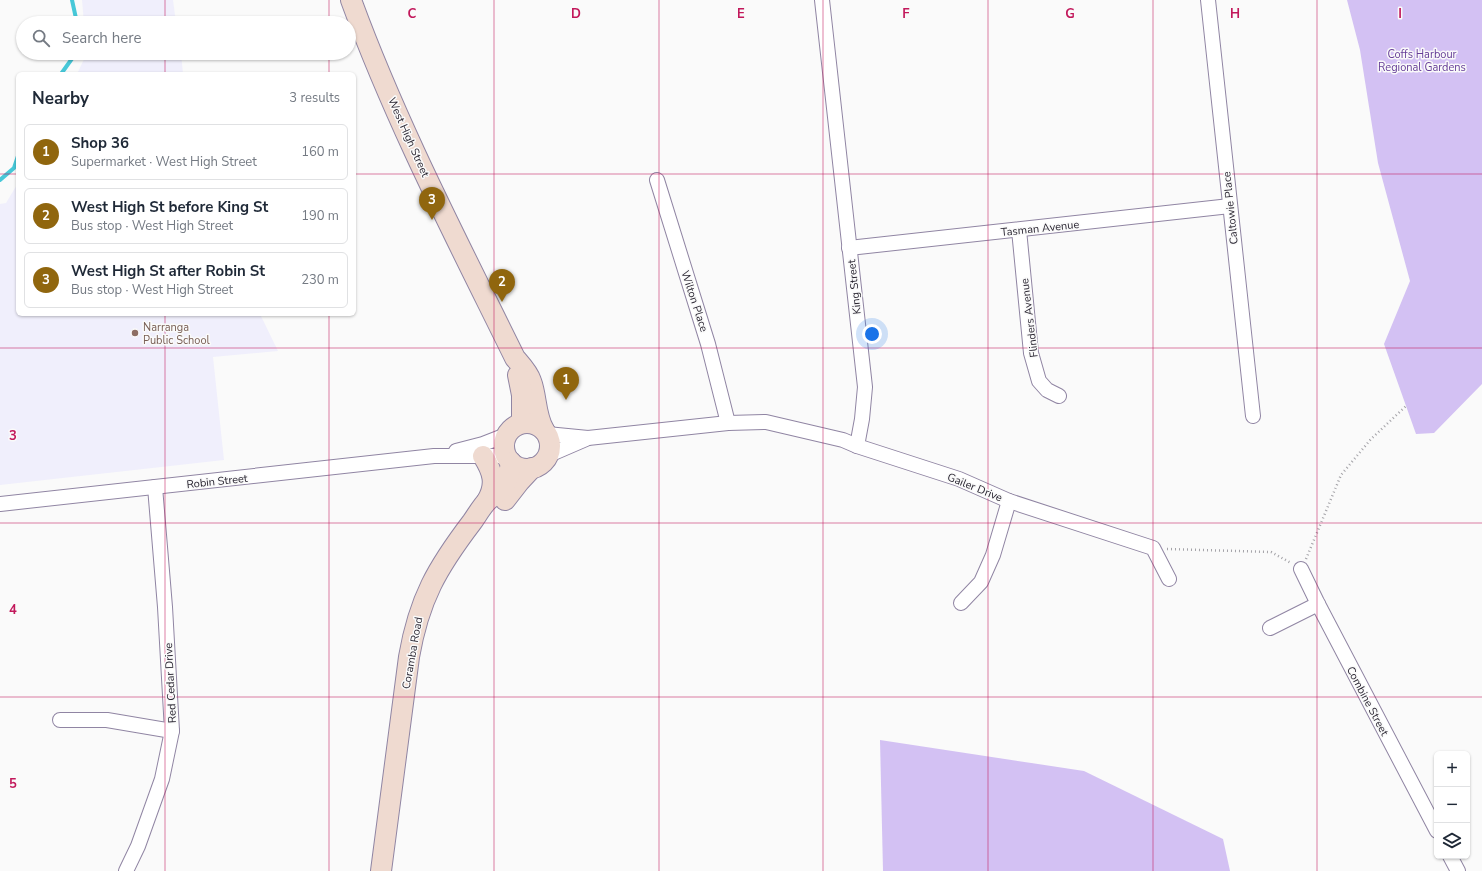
<!DOCTYPE html>
<meta charset="utf-8">
<style>
body{margin:0;font-family:"Nunito Sans",sans-serif;background:#f2f2f3;color:#1f2937}
.controls{position:absolute;right:12px;bottom:12px;display:grid;overflow:hidden;border-radius:6px;box-shadow:0 1px 3px #0004}
.controls button{width:36px;height:36px;display:grid;place-items:center;padding:0;border:0;border-bottom:1px solid #e0e1e3;background:#fff;color:#1f2937;font:20px sans-serif}
.you{position:absolute;left:872px;top:334px;width:14px;height:14px;margin:-10px;border:3px solid #fff;border-radius:50%;background:#1a73e8;box-shadow:0 0 0 6px #1a73e833}
.badge{display:grid;place-items:center;width:26px;height:26px;border-radius:50%;background:#90660e;color:#fff;font-size:13px;font-weight:700}
.pin{position:absolute;translate:-50% -33px;filter:drop-shadow(0 1px 2px #0008)}
.pin::after{content:'';position:absolute;top:21px;width:14px;height:12px;background:inherit;clip-path:polygon(0 0,100% 0,50% 100%)}
.list{margin:0;padding:0;list-style:none}
h2{display:flex;justify-content:space-between;align-items:center;height:52px;margin:0;padding:0 16px;font-size:17px}
h2 small{font-size:13px;font-weight:400;color:#747a83}
.list li{display:grid;grid-template-columns:26px 1fr auto;gap:12px;align-items:center;box-sizing:border-box;height:56px;margin:0 8px 8px;padding:0 8px;border:1px solid #e0e1e3;border-radius:6px}
.list b{display:block;font-size:15px;white-space:nowrap}
.list p{margin:0;font-size:13px;white-space:nowrap;color:#747a83}
.list em{font-size:13px;font-style:normal;color:#747a83}
.icon{flex:none;width:22px;height:22px;fill:none;stroke:currentColor;stroke-width:2;stroke-linecap:round;stroke-linejoin:round}
.map{position:relative;flex:none;width:1482px;height:871px;overflow:hidden}
.search{position:absolute;background:#fff;box-shadow:0 1px 3px #0004;left:16px;top:16px;width:340px;height:44px;display:flex;align-items:center;gap:10px;box-sizing:border-box;padding:0 14px;border-radius:22px;color:#747a83;font-size:15px}
.panel{position:absolute;background:#fff;box-shadow:0 1px 3px #0004;left:16px;top:72px;width:340px;height:244px;border-radius:6px}
.map>svg:first-child{display:block}
</style>
<div class="map">
<svg width="1482" height="871" viewBox="0 0 1482 871">
<rect width="100%" height="100%" fill="#fafafa"/>
<g fill="#f0effc">
<polygon points="82,0 173,0 176,23 84,23"/>
<polygon points="87,53 181,53 183,74 77,74"/>
<polygon points="18,183 18,314 260,314 278,351 213,357 224,460 0,485 0,204 6,203"/>
</g>
<g fill="#d3c1f3">
<polygon points="1347,0 1482,0 1482,384 1434,433 1416,434 1384,344 1410,281 1378,163 1360,50"/>
<polygon points="880,740 1084,771 1223,839 1230,871 883,871"/>
</g>
<g fill="none" stroke-linecap="round" stroke-linejoin="round">
<g stroke="#47c8d8" stroke-width="4">
<polyline points="72,0 77,23"/>
<polyline points="61,74 76,53"/>
<polyline points="0,180 14,168 18,156"/>
</g>
<defs>
<g id="street">
<polyline points="822,0 865,387 862,419 857,446"/>
<polyline points="1208,0 1253,416"/>
<polyline points="657,180 708,344 728,423"/>
<polyline points="1019,230 1031,353 1039,381 1047,390 1059,396"/>
<polyline points="849,248 1230,206"/>
<polyline points="547,434 588,438 728,423 766,422 843,440 857,446 959,479 1009,501 1153,548 1169,579"/>
<polyline points="456,451 483,444 506,435"/>
<polyline points="549,455 586,439"/>
<polyline points="0,504 434,456 507,456"/>
<polyline points="1301,569 1318,604 1437,831"/>
<polyline points="961,603 981,582 993,555 1009,501"/>
<polyline points="1270,628 1318,604"/>
<polyline points="60,720 107,720 172,731"/>
<polyline points="1450,856 1458,871"/>
<polyline points="126,871 138,846 162,779 172,731 165,607 155,487"/>
</g>
<g id="secondary">
<path d="M351,0C396,123 457,240 515,358C521,365 528,372 531,381C537,397 535,415 544,430"/>
<polyline points="518,375 522,395 522,423"/>
<circle cx="527" cy="446" r="23"/>
<path d="M483,456C493,472 497,484 487,501"/>
<polyline points="505,500 519,482 532,468"/>
<path d="M381,871L409,657C419,599 437,568 472,522C477,515 482,506 488,500C494,495 502,490 506,483C509,477 510,469 511,462"/>
</g>
</defs>
<use href="#street" stroke="#9085a3" stroke-width="16"/>
<use href="#secondary" stroke="#9085a3" stroke-width="22"/>
<g stroke="#a4a3a8" stroke-width="2.5" stroke-dasharray="1 3" stroke-linecap="butt">
<polyline points="1167,549 1271,552 1291,563"/>
<polyline points="1306,559 1341,475 1371,439 1406,406"/>
</g>
<use href="#street" stroke="#fff" stroke-width="14"/>
<use href="#secondary" stroke="#efdad0" stroke-width="20"/>
</g>
<path fill="none" stroke="#c2185b" stroke-width="1" stroke-opacity="0.55" d="M165,0V23M329,0V23M494,0V871M659,0V871M823,0V871M988,0V871M1153,0V871M1317,0V871M165,53V74M329,53V74M0,174H18M354,174H1482M165,314V871M329,314V871M0,348H1482M0,523H1482M0,697H1482"/>
<circle fill="#8d6e63" stroke="#fafafa" stroke-width="1.5" cx="135" cy="333" r="4"/>
<g text-anchor="middle" stroke-width="3" stroke-linejoin="round" paint-order="stroke">
<g font-size="11" fill="#653d97" stroke="#fafafa">
<text x="1422" y="58">Coffs Harbour<tspan x="1422" dy="13">Regional Gardens</tspan></text>
</g>
<g font-size="11" fill="#2a2632" stroke="#fafafa">
<text transform="translate(409 137) rotate(66)" y="4">West High Street</text>
<text transform="translate(1230 208) rotate(-96)" y="4">Caltowie Place</text>
<text transform="translate(1040 228) rotate(-6)" y="4">Tasman Avenue</text>
<text transform="translate(854 287) rotate(-96)" y="4">King Street</text>
<text transform="translate(695 301) rotate(72)" y="4">Wilton Place</text>
<text transform="translate(1029 318) rotate(-97)" y="4">Flinders Avenue</text>
<text transform="translate(217 481) rotate(-6)" y="4">Robin Street</text>
<text transform="translate(975 487) rotate(22)" y="4">Gailer Drive</text>
<text transform="translate(412 653) rotate(-80)" y="4">Coramba Road</text>
<text transform="translate(170 683) rotate(-93)" y="4">Red Cedar Drive</text>
<text transform="translate(1368 701) rotate(62)" y="4">Combine Street</text>
</g>
<g font-size="11" fill="#785e54" stroke="#fafafa" text-anchor="start">
<text x="143" y="331">Narranga<tspan x="143" dy="13">Public School</tspan></text>
</g>
</g>
<g font-size="13" text-anchor="middle" font-weight="bold" fill="#c2185b" stroke="#fafafa" stroke-width="3" stroke-linejoin="round" paint-order="stroke">
<text x="412" y="18">C</text>
<text x="576" y="18">D</text>
<text x="741" y="18">E</text>
<text x="906" y="18">F</text>
<text x="1070" y="18">G</text>
<text x="1235" y="18">H</text>
<text x="1400" y="18">I</text>
<text x="13" y="440">3</text>
<text x="13" y="614">4</text>
<text x="13" y="788">5</text>
</g>
</svg>
<div class="controls">
<button>+</button>
<button>−</button>
<button><svg class="icon" aria-label="layers" viewBox="0 0 24 24"><path d="M12 4l9 5-9 5-9-5zM3 14l9 5 9-5"/></svg></button>
</div>
<div class="you"></div>
<div class="pin badge" style="left:566px;top:400px">1</div>
<div class="pin badge" style="left:502px;top:302px">2</div>
<div class="pin badge" style="left:432px;top:220px">3</div>
<div class="search"><svg class="icon" aria-label="search" viewBox="0 0 24 24"><circle cx="10" cy="10" r="6"/><path d="M15 15l6 6"/></svg>Search here</div>
<section class="panel">
<h2>Nearby<small>3 results</small></h2>
<ul class="list">
<li><span class="badge">1</span><div><b>Shop 36</b><p>Supermarket · West High Street</p></div><em>160 m</em></li>
<li><span class="badge">2</span><div><b>West High St before King St</b><p>Bus stop · West High Street</p></div><em>190 m</em></li>
<li><span class="badge">3</span><div><b>West High St after Robin St</b><p>Bus stop · West High Street</p></div><em>230 m</em></li>
</ul>
</section>
</div>
